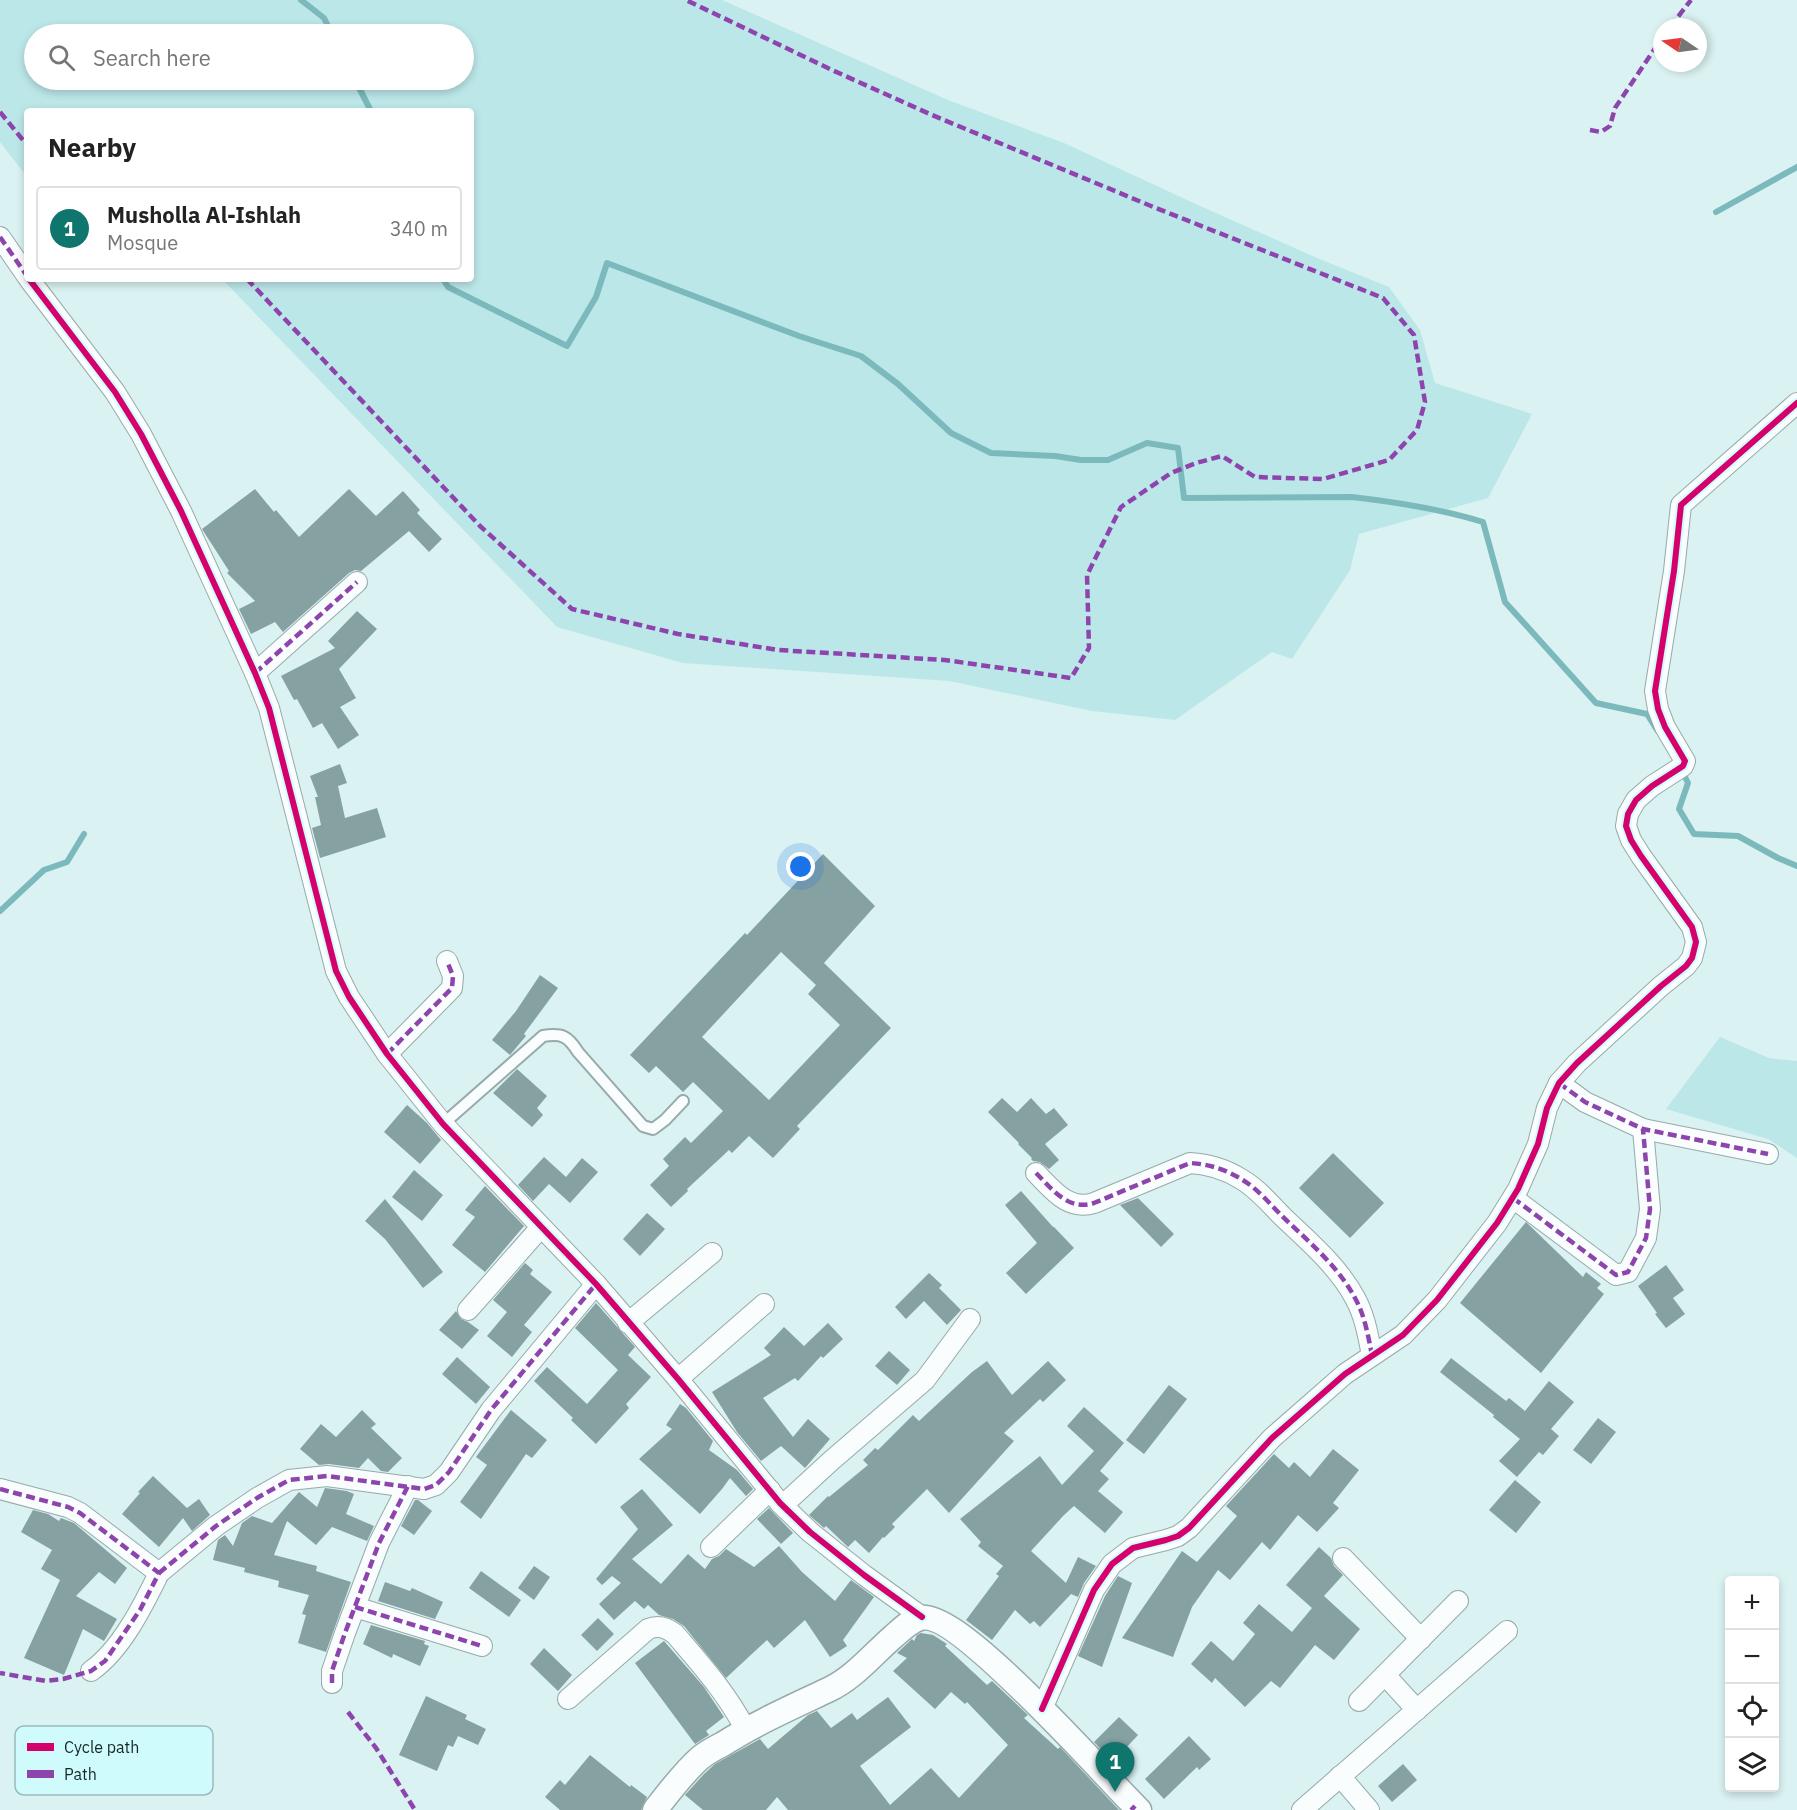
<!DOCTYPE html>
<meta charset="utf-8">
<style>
body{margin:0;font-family:"IBM Plex Sans",sans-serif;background:#f6f6f6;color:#222}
.controls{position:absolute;right:18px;bottom:18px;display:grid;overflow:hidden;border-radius:6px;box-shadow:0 3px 9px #0003}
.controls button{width:54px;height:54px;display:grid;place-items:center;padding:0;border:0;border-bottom:2px solid #e0e0e0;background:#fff;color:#222;font:30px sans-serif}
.compass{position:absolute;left:1653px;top:18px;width:54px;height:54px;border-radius:50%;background:#fff;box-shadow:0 3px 9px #0003;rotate:283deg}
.you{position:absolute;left:801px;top:867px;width:21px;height:21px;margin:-15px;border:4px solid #fff;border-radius:50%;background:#1a73e8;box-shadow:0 0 0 9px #1a73e833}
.badge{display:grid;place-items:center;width:39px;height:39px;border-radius:50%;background:#0f766e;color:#fff;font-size:20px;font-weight:700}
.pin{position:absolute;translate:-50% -50px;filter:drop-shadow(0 2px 3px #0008)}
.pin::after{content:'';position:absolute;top:32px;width:21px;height:18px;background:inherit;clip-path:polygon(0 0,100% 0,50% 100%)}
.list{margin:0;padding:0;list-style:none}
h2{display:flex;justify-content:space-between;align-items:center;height:78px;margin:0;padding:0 24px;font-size:26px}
h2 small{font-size:20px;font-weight:400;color:#767676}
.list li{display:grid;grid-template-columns:39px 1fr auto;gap:18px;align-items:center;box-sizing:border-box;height:84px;margin:0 12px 12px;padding:0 12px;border:2px solid #e0e0e0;border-radius:6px}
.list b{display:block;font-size:22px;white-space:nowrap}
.list p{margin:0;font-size:20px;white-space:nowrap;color:#767676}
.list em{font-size:20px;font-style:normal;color:#767676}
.icon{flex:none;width:33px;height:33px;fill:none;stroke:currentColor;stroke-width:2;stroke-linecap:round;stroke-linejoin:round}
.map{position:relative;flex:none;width:1797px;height:1810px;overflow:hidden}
.search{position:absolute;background:#fff;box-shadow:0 3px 9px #0003;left:24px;top:24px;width:450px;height:66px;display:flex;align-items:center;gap:15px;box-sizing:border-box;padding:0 21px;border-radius:33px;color:#767676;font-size:22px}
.panel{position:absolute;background:#fff;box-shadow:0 3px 9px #0003;left:24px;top:108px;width:450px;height:174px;border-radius:6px}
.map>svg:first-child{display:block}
</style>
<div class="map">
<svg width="1797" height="1810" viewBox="0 0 1797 1810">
<rect width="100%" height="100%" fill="#daf2f2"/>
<g fill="#bce7e9" fill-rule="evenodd">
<path d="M0,0H722L948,100L1064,143L1198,205L1317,258L1389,287L1420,330L1435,383L1532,414L1488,498L1359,534L1350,570L1292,659L1272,652L1175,720L1092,711L949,681L683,663L557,627L222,279H471V111H27V177L0,142ZM34,34H464V80H34Z"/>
<polygon points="1720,1037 1769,1058 1797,1061 1797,1158 1768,1139 1666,1109"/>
</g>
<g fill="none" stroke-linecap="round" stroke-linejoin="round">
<g stroke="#7bb9bc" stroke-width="6">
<polyline points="301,0 324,18 332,34"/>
<polyline points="355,80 371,111"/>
<polyline points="1716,212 1797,167"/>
<path d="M443,279L448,287L567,346L596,297L607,263L799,336L861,356L898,384L951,433L991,453L1055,456L1081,460H1108L1147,443L1178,448L1184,498L1352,497C1396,502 1441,509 1483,522L1505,602L1596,703L1647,714L1657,730"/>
<polyline points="1681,769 1688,783 1679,809 1694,834 1738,836 1778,858 1797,866"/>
<polyline points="0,911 44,870 67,862 84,834"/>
</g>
</g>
<g fill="#86a1a1" fill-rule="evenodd">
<polygon points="255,489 274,512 276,510 299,537 349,489 376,516 403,491 420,510 417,513 442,539 429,552 409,531 361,571 355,570 349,573 283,632 275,622 251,634 239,609 255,601 227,573 229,571 202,529"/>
<polygon points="357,611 377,629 339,669 356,698 340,707 359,735 338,749 322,723 313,728 297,699 294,700 281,676 335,648 328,641"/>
<polygon points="340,764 347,783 338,786 345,818 377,808 386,837 320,858 312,828 321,825 315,797 318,797 310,776"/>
<path d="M823,854L875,906L824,963L891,1028L797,1126L800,1129L773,1158L749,1136L732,1153L729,1150L687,1189L688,1191L671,1207L650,1185L669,1166L663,1159L685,1137L691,1143L723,1111L693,1082L683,1092L656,1066L649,1073L630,1055L745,933L747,935ZM781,952L816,985L808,994L840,1025L769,1100L702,1037Z"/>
<polygon points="540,975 558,988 524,1034 526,1036 510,1055 492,1040 516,1011"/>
<polygon points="517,1069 547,1096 537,1108 543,1115 532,1127 493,1093"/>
<polygon points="1002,1098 1017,1112 1031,1098 1046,1114 1054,1108 1068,1125 1045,1144 1059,1160 1049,1169 1040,1162 1033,1161 1031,1159 1032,1158 1018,1144 1019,1143 988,1112"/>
<polygon points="407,1105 427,1123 441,1140 420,1164 384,1132"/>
<polygon points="1333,1153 1384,1203 1350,1238 1299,1188"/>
<polygon points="544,1157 566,1177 582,1158 598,1172 570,1203 549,1184 533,1201 518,1185"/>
<polygon points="414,1170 443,1195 422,1221 392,1197"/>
<polygon points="485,1186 524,1226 485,1272 452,1245 475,1217 465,1210"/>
<polygon points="1021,1191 1053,1227 1054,1227 1074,1248 1026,1294 1006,1273 1037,1243 1005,1205"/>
<polygon points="1138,1198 1174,1234 1161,1247 1120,1205"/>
<polygon points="385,1199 443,1272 423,1288 385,1239 365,1221"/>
<polygon points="647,1213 665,1229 640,1256 623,1239"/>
<polygon points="1526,1222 1583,1277 1586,1272 1601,1284 1597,1288 1604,1294 1541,1373 1460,1303"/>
<polygon points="525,1263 533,1270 530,1274 552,1292 524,1325 532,1332 512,1357 487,1336 507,1312 493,1300"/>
<polygon points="1666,1265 1684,1290 1673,1298 1685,1314 1666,1328 1655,1314 1657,1313 1638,1286"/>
<polygon points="929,1273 942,1285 939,1288 961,1310 947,1325 924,1301 906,1319 895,1307"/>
<polygon points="596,1303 635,1347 628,1355 651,1377 626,1404 629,1408 596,1444 571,1420 573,1418 534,1381 547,1367 587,1404 618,1370 575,1328"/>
<polygon points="456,1311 461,1319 468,1322 479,1330 462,1349 439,1330"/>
<polygon points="828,1323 843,1339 823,1358 821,1356 798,1381 795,1378 763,1398 793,1437 808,1419 830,1439 805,1468 781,1446 761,1461 737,1432 712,1392 771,1355 764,1348 784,1327 804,1346"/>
<polygon points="889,1351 910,1370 897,1385 875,1366"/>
<polygon points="457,1357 490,1387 476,1404 442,1374"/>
<polygon points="1451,1358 1506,1401 1509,1398 1525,1411 1549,1381 1574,1402 1551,1429 1559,1436 1543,1455 1539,1452 1517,1477 1499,1461 1520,1439 1493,1417 1494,1415 1440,1372"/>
<polygon points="987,1361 1012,1395 1048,1361 1066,1380 1043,1402 1040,1399 1004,1433 1014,1441 949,1513 927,1489 892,1524 895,1527 884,1538 883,1537 869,1553 855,1540 848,1547 826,1526 824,1528 809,1515 828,1496 829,1497 868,1465 863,1460 875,1448 878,1450 913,1415 919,1421 972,1372"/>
<polygon points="1169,1385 1187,1399 1144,1454 1126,1440"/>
<polygon points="680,1404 686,1408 713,1441 709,1450 737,1470 753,1489 746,1496 730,1478 722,1489 700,1514 639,1459 672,1429 666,1425"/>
<polygon points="1084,1407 1124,1443 1100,1471 1109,1479 1098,1491 1123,1512 1105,1533 1074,1506 1064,1515 1031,1551 1066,1583 1078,1557 1096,1566 1084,1583 1078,1597 1071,1594 1040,1627 1034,1621 1030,1624 1015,1610 992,1640 966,1620 999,1576 996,1574 1003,1566 978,1546 981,1542 960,1519 1040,1456 1062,1485 1094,1451 1067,1426"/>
<polygon points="362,1410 376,1424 371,1428 402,1458 388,1472 381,1471 368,1458 359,1468 329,1464 319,1465 300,1449 321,1424 336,1437"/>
<polygon points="511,1410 547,1440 532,1458 526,1454 481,1519 460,1502 487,1465 476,1457"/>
<polygon points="1598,1418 1616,1432 1591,1464 1573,1450"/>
<polygon points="1333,1449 1359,1470 1333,1503 1339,1508 1317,1532 1298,1515 1270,1550 1262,1542 1230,1580 1218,1570 1192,1607 1173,1657 1122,1638 1182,1551 1197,1562 1237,1516 1226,1506 1274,1454 1289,1468 1294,1462 1310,1477"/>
<polygon points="153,1476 187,1508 199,1499 210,1515 192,1531 183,1518 159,1547 122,1514 140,1493 138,1492"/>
<polygon points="1515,1480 1541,1502 1516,1533 1489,1510"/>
<polygon points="325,1488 347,1491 354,1494 346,1514 374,1526 367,1541 332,1527 316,1545 287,1521 274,1555 317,1566 316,1571 351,1582 326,1652 298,1643 306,1615 302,1614 309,1595 278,1587 279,1581 244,1572 245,1568 213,1560 218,1540 225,1535 233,1546 242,1523 252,1516 272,1523 299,1492 317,1507"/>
<polygon points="642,1489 673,1525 632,1559 661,1584 688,1554 705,1569 712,1559 719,1556 726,1549 754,1567 779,1546 802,1572 835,1601 851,1580 874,1597 843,1640 847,1646 830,1657 805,1620 774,1648 767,1640 726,1678 684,1626 673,1619 659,1615 648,1605 644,1609 635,1601 614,1620 599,1604 621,1583 612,1576 602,1585 596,1579 638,1529 620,1507"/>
<polygon points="415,1500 418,1500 432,1511 414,1535 401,1526"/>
<polygon points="769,1508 793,1533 781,1544 757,1519"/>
<polygon points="33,1510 48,1514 59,1521 61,1518 74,1523 127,1568 115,1584 99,1572 76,1596 117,1619 104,1641 83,1629 64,1675 24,1658 60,1580 41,1569 52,1550 21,1532"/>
<polygon points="1319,1547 1331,1558 1334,1566 1343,1575 1324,1596 1360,1629 1334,1660 1315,1645 1280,1688 1271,1681 1245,1707 1215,1678 1212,1683 1191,1664 1211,1641 1233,1661 1255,1634 1243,1623 1259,1604 1292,1632 1312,1608 1286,1585"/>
<polygon points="534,1566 550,1577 534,1600 518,1588"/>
<polygon points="481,1571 521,1600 509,1617 469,1588"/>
<polygon points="1118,1576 1132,1583 1102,1667 1078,1656 1105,1596"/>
<polygon points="385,1582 410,1591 412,1588 443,1602 435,1619 378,1601"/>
<polygon points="598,1618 614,1634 597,1651 581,1635"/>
<polygon points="371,1625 425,1641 424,1644 429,1646 420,1666 393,1654 392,1658 363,1644"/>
<polygon points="921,1633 933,1635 947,1644 945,1646 987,1685 992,1681 1028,1715 1024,1718 1058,1749 1060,1747 1119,1810 788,1810 777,1797 766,1810 703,1810 685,1795 704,1774 715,1764 760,1739 768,1749 808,1715 817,1711 831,1728 852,1713 857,1720 888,1697 911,1727 860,1766 890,1805 931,1768 959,1798 1008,1745 967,1702 965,1704 951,1692 935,1709 893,1671 907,1658 897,1653 912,1639 914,1641 917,1635"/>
<polygon points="664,1641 704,1687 724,1717 706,1731 709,1735 695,1744 635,1663"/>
<polygon points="544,1648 572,1675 558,1691 530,1664"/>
<polygon points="426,1696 467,1715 465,1719 486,1729 478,1745 458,1736 453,1747 448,1745 437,1771 399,1755"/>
<polygon points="1119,1717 1138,1735 1113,1762 1094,1742"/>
<polygon points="1189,1736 1211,1759 1199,1770 1197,1767 1164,1799 1145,1779"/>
<polygon points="590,1755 630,1787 631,1785 647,1797 641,1810 560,1810 545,1797 560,1780 565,1785"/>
<polygon points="1403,1764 1417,1780 1392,1802 1378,1786"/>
</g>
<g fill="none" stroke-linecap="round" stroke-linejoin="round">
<defs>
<path id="service" d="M443,1124L543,1036C562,1033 568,1036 578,1052L643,1126L653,1129L665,1120L683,1101"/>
<g id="minor">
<polyline points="0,237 27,276"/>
<polyline points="29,279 115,392 141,434 181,511 255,673 269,708 336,971 349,997 387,1054 443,1124 596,1284 678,1379 780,1503 810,1532 864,1575 922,1617"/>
<polyline points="255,673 357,582"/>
<polyline points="387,1054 452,988 453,976 447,961"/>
<polyline points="1559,1083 1585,1102 1643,1129 1768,1154"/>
<path d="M1036,1173C1053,1190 1068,1211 1094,1203L1190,1163C1208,1164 1225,1169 1241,1179C1257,1188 1270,1204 1282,1216C1308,1241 1338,1266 1355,1298C1365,1316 1368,1336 1372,1355"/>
<polyline points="1513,1198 1616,1275 1628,1272 1646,1238 1650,1209 1643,1129"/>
<polyline points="468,1310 541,1227"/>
<polyline points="628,1323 712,1253"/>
<polyline points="678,1379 764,1304"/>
<path d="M0,1489L68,1507L80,1513L159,1573C143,1606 121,1650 91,1671"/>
<polyline points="783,1505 832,1460 925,1380 970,1319"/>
<polyline points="711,1547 770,1490"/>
<polyline points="1343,1558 1421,1639"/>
<polyline points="159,1573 216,1526 257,1498 289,1480 327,1476 424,1489 436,1485 449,1472 491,1410 596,1284"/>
<polyline points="355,1607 482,1646"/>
<polyline points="1385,1675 1417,1710"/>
<polyline points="332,1683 332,1671 345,1633 379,1543 408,1486"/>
<path d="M568,1699L648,1629C658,1625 666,1627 675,1634C703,1667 725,1691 746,1730"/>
<polyline points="1359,1701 1458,1601"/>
<polyline points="1042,1709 1094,1590 1112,1564 1133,1548 1166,1540 1178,1536 1189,1528 1272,1438 1345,1374 1403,1335 1437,1300 1497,1223 1518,1189 1538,1144 1547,1108 1559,1083 1577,1063 1661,986 1686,966 1692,958 1696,942 1692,927 1641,856 1631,840 1626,826 1628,814 1636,800 1652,786 1683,766 1685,761 1665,727 1658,709 1655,691 1674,571 1681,505 1797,403"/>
<polyline points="1340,1776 1369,1810"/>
<polyline points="1302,1810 1507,1631"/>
</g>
<path id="tertiary" d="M655,1810C669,1792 683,1773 700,1758C706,1753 715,1748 723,1744C756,1723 792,1707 828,1690C854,1678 873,1654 894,1636C902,1629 910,1621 920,1618C958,1608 1107,1779 1139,1810"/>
</defs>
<use href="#service" stroke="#97aaaa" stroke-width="14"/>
<use href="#minor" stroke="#97aaaa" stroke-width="22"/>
<use href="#tertiary" stroke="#97aaaa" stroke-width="27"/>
<use href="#service" stroke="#f9fdfd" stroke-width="10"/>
<use href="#minor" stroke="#f9fdfd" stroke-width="20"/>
<use href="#tertiary" stroke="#f9fdfd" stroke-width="24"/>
<g stroke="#8e44ad" stroke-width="4.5" stroke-dasharray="9 4.5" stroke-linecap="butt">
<polyline points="1670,27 1691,0"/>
<polyline points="0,112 27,145"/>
<polyline points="1590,130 1601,132 1610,126 1615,108 1662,38"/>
<polyline points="0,237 27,276"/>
<polyline points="247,279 480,526 572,609 678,634 778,650 945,660 1071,678 1089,648 1087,575 1121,507 1171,473 1196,463 1222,456 1255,477 1323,479 1389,460 1417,430 1425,402 1414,335 1383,298 1151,206 932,115 832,70 686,0"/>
<polyline points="255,673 357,582"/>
<polyline points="387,1054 452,988 453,976 447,961"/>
<polyline points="1559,1083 1585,1102 1643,1129 1768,1154"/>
<path d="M1036,1173C1053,1190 1068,1211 1094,1203L1190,1163C1208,1164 1225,1169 1241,1179C1257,1188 1270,1204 1282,1216C1308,1241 1338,1266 1355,1298C1365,1316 1368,1336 1372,1355"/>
<polyline points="1513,1198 1616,1275 1628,1272 1646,1238 1650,1209 1643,1129"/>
<polyline points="0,1489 68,1507 80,1513 159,1573 140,1610 105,1661 91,1671 63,1679 46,1681 0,1673"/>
<polyline points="159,1573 216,1526 257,1498 289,1480 327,1476 424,1489 436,1485 449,1472 491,1410 596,1284"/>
<polyline points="355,1607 482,1646"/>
<polyline points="332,1683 332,1671 345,1633 379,1543 408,1486"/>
<polyline points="348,1712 376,1748 415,1810"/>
<polyline points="1131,1810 1135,1806"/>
</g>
<defs>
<g id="cycleway">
<polyline points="29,279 115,392 141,434 181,511 255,673 269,708 336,971 349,997 387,1054 443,1124 596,1284 678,1379 780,1503 810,1532 864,1575 922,1617"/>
<polyline points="1042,1709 1094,1590 1112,1564 1133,1548 1166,1540 1178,1536 1189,1528 1272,1438 1345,1374 1403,1335 1437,1300 1497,1223 1518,1189 1538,1144 1547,1108 1559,1083 1577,1063 1661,986 1686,966 1692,958 1696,942 1692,927 1641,856 1631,840 1626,826 1628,814 1636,800 1652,786 1683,766 1685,761 1665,727 1658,709 1655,691 1674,571 1681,505 1797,403"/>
</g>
</defs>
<use href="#cycleway" stroke="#d0fbfd" stroke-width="10"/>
<use href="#cycleway" stroke="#d6006c" stroke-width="6"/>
</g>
<rect x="15" y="1726" width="198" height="69" rx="9" fill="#d0fbfd" stroke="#98bbbd" stroke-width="1.5"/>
<rect x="27" y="1743" width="27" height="8" fill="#d6006c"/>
<rect x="27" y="1770" width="27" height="8" fill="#8e44ad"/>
<g font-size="16" fill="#172728">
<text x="64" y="1753">Cycle path</text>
<text x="64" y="1780">Path</text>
</g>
</svg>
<div class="controls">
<button>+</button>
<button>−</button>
<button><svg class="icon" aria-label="locate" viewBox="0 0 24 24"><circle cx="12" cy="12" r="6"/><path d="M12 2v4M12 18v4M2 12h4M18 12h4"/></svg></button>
<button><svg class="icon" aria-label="layers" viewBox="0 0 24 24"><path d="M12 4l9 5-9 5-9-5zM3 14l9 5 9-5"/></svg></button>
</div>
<svg class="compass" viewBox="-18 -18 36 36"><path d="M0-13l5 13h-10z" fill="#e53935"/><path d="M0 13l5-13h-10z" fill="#767676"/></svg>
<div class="you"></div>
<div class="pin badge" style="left:1115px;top:1792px">1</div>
<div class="search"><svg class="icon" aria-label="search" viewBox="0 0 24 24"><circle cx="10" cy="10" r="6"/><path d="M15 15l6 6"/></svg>Search here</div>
<section class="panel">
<h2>Nearby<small></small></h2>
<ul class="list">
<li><span class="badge">1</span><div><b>Musholla Al-Ishlah</b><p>Mosque</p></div><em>340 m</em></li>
</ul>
</section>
</div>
